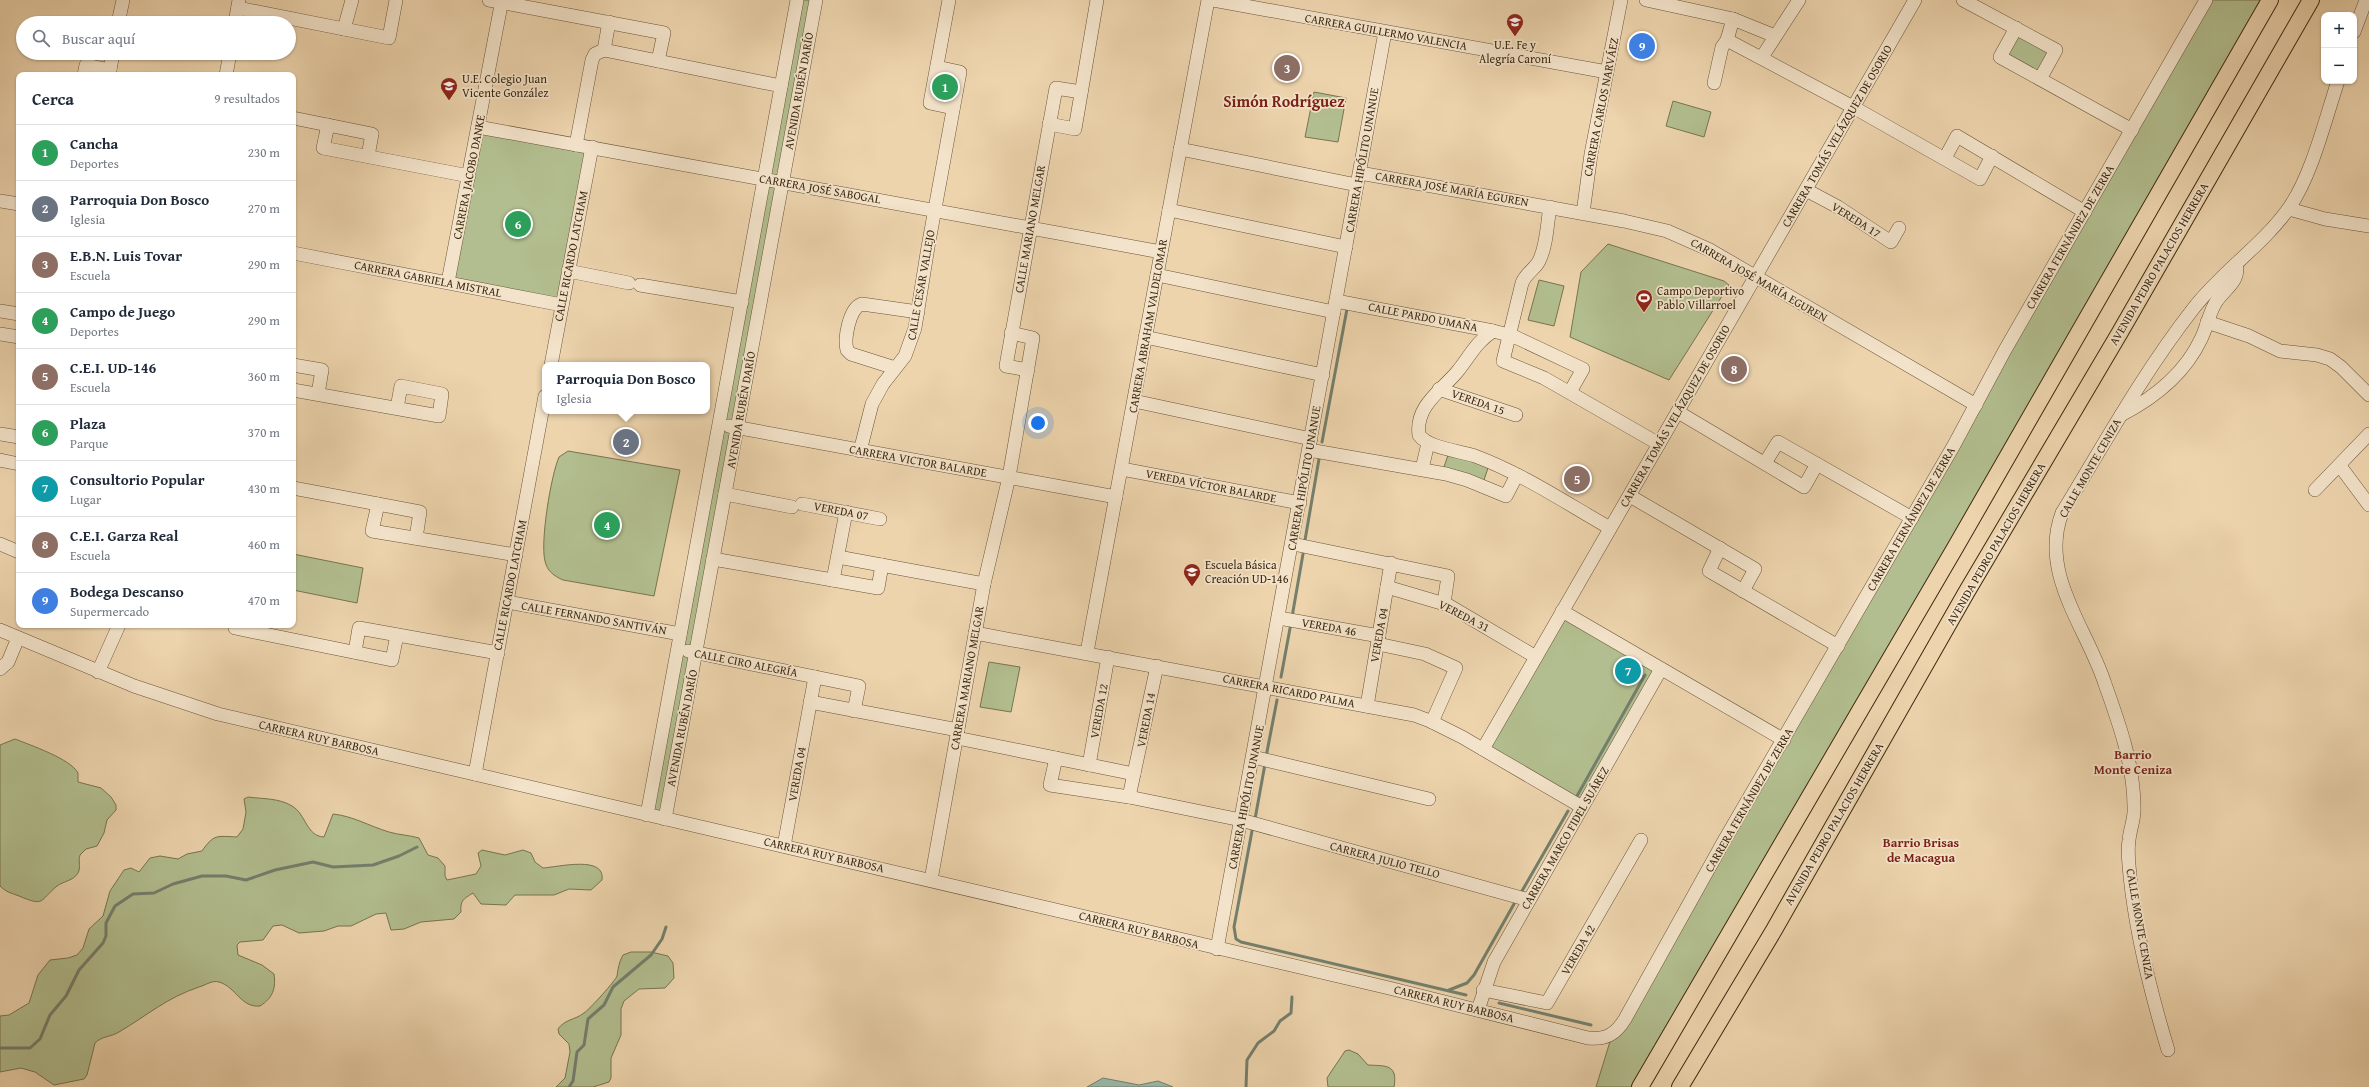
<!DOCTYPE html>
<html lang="es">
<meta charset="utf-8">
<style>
body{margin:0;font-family:"Gentium Book Plus",serif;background:#f2f2f3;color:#1f2937}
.controls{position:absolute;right:12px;top:12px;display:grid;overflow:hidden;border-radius:8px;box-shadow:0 1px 3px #0004}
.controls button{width:36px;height:36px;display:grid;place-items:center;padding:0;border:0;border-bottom:1px solid #e0e1e3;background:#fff;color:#1f2937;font:20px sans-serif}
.you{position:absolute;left:1038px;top:423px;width:14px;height:14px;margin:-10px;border:3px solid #fff;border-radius:50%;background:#1a73e8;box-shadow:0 0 0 6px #1a73e833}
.badge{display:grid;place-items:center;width:26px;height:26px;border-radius:50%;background:#8f2418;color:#fff;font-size:13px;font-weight:700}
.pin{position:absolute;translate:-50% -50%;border:2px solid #fff;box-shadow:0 1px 4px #0006}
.popup{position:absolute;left:542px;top:362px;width:168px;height:52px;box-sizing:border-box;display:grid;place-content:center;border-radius:8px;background:#fff;filter:drop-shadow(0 1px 3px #0005);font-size:13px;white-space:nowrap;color:#747a83}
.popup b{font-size:15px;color:#1f2937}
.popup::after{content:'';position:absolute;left:50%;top:100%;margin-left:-8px;border:8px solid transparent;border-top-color:#fff}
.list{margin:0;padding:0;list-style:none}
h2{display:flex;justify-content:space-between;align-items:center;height:52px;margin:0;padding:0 16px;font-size:17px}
h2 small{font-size:13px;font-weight:400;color:#747a83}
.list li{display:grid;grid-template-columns:26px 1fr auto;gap:12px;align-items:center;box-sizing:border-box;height:56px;padding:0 16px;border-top:1px solid #e0e1e3}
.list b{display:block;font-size:15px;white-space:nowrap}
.list p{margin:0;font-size:13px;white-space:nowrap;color:#747a83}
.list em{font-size:13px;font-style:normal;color:#747a83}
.icon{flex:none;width:22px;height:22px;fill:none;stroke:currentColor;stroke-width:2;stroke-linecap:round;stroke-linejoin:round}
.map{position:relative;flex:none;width:2369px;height:1087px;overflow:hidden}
.search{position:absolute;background:#fff;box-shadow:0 1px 3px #0004;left:16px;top:16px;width:280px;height:44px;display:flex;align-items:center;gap:10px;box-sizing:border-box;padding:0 14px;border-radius:22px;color:#747a83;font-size:15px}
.panel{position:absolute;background:#fff;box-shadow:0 1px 3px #0004;left:16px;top:72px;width:280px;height:556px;border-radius:8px}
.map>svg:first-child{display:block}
</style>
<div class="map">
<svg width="2369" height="1087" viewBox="0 0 2369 1087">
<rect width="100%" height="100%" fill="#edd4ad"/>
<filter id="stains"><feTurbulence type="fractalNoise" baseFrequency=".005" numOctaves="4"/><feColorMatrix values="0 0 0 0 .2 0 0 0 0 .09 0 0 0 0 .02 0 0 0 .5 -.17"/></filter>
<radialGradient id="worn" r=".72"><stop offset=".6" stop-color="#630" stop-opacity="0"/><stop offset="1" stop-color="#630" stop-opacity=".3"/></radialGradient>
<g fill="#b2be8f" stroke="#787450">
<polygon points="797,0 816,0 665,819 647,815"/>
<polygon points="2206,0 2270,0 1640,1087 1596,1087 1612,1035"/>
<polygon points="2019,34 2051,53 2038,76 2005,58"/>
<polygon points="936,74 958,78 953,101 932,97"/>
<polygon points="1314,92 1346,98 1338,142 1305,137"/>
<polygon points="1673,101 1711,112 1704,137 1666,126"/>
<polygon points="478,127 592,147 562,305 448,282"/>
<polygon points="1608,244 1724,281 1729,285 1669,380 1570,337 1581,272"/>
<polygon points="1539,280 1564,286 1554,326 1528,320"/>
<path d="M568,451L680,470L654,596L563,580C554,576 547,571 545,561C540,542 551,475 559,457Z"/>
<polygon points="1449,452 1489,465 1483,483 1443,470"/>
<polygon points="293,554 363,568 357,603 293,590"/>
<polygon points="1562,611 1661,669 1582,807 1483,749"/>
<polygon points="989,662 1020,667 1011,712 980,707"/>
<path d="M15,739C30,745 71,759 78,773V782L101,788L111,797L116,805V810L107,820L104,833L97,846L86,849L80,855C78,861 81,868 78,873C73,881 64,881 57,886C39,901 45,907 19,896C11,893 6,892 0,886V745Z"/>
<path d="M248,797C263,799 279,798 292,806C306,814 306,836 324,837L333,814C353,816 369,826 389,832C399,835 409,835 419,838L428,855L438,858L445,866V876L447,880L476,874L481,866L478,853L482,850L505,855L523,850L531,853L535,862L543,868C558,867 606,855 602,880L591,890L569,889L554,895H515L506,905L481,904L473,893C463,899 460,901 461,912L454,919L421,922L404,929L391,930L386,913L376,914L351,926H338L324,931L299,933L282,925L273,926L263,940L240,942L237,945L238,955L262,965L274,974C276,988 273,998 260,1006C241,1008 236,987 219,982C212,980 206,985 199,987C166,998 148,1015 119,1032C111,1037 102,1036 95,1043L87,1075L84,1079L54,1085L35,1072L21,1068L0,1072V1016L9,1015L29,1003L38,975L50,960L68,958L77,955L83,948L89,929L103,916L110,891L124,870L131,868L139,872L150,858L160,856L178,859L187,854L202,851C214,834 216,836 237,837L243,829L246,812L244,799Z"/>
<path d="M631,952H651L668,956L673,963L674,978L665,988L639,989L624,1001L621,1009V1035L611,1058V1078L609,1082L593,1087H556L565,1078L570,1052L569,1044L559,1034L558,1029C565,1019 575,1020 584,1013C589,1010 616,980 617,976C618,969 619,962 623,955Z"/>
<path d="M1349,1050L1358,1054L1368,1065C1386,1066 1398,1064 1394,1087H1328L1327,1078L1345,1051Z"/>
</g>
<polygon fill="#99b8aa" stroke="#747f6d" points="1103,1078 1139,1085 1158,1081 1173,1087 1087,1087"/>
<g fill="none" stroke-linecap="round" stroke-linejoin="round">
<g stroke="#747f6d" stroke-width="3">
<polyline points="1322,442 1347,309"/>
<polyline points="1305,540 1319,459"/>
<polyline points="1292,617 1303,554"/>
<polyline points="1281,677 1291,623"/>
<polyline points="1266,757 1277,700"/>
<polyline points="1577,796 1645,675"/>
<polyline points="1255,819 1265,764"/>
<polyline points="1252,831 1234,927 1236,939 1241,942 1466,995"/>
<polyline points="1522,891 1568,811"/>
<polyline points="1449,990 1467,983 1474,975 1514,904"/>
<polyline points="1499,1003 1591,1025"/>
<polyline points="0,1048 30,1048 40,1039 50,1015 66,996 79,970 103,943 106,936 106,923 115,906 133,894 154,893 173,884 202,876 226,876 246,880 275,870 313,862 333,867 373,865 399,856 417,847"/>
<polyline points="569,1087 573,1081 577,1052 584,1045 588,1019 604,1005 613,987 651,955 662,939 666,927"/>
<polyline points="1246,1087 1247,1060 1258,1043 1274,1031 1280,1021 1291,1013 1292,997"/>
</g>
<defs>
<g id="minor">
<polyline points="489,0 664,33 658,61"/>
<polyline points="949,0 930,103 953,108"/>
<polyline points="1213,0 1607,72"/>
<polyline points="1646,0 1733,19 1775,36"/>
<polyline points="1963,0 2056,50 2040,79"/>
<polyline points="238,8 389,38 396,0"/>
<polyline points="118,23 123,0"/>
<polyline points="235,23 239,0"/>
<polyline points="2016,28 2000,57 2132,130"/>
<polyline points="344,29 352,0"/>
<polyline points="2354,32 2366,0"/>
<polyline points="1727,40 1853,107 1980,179 1992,156"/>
<polyline points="604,50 781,86"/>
<polyline points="604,50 609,22"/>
<polyline points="1762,57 1799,0"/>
<polyline points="84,75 86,65 110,70"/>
<polyline points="109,75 113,53"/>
<polyline points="226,75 230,53"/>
<polyline points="1714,83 1722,47 1727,40 1733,19"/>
<polyline points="293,118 372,134 368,156"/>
<polyline points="1049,124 1075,129 1097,0"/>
<polyline points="328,125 323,148 469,176"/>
<polyline points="478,127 1161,252"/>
<polyline points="576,145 592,60 595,54 604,50"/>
<polyline points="1180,149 1357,185"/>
<polyline points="1945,158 1957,136 2085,212"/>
<polyline points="1360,173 1624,221 1667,231 1710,250 1976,405"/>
<polyline points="1806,190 1838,207 1891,242 1899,228"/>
<polyline points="0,201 19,204"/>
<path d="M1550,207C1547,224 1547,245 1539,261C1535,269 1526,273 1522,283L1503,361L1544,378L1659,444"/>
<polyline points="2289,209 2325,219 2369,226"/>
<polyline points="1169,210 1346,247"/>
<polyline points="1583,213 1591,154 1621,0"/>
<polyline points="293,253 562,305"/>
<polyline points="568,271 629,283"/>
<polyline points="1157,275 1334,312"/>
<polyline points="448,282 502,0"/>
<polyline points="640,285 742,302"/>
<polyline points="1336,301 1493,331 1513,336 1583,369 1570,392"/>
<polyline points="0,311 19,314"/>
<polyline points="2207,322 2249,336 2280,351 2317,355 2330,359 2341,367 2369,395"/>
<path d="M1493,331C1476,342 1470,356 1457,372C1441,391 1415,406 1419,435C1428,448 1460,451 1475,456C1523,474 1566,503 1610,528"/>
<polyline points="0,334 19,337"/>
<polyline points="1145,337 1323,375"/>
<polyline points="293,365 322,370 318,394"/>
<polyline points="551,365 592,147"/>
<path d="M895,368L851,354L847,350C844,339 849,308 862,304L918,312"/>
<polyline points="1028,370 1006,366 1056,88 1081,92"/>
<polyline points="1439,389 1516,415"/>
<polyline points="293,390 439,416 442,394 401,386 397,408"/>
<polyline points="1134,401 1311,439"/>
<polyline points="1678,412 1804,487 1817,464"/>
<path d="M2121,415C2154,398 2185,373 2201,339C2207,327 2209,313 2216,302C2224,289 2241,281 2236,264"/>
<polyline points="729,426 1116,497"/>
<polyline points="0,434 19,437"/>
<polyline points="1309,450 1446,474 1467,480 1506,496 1517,475"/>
<polyline points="860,451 872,404 883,384 905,356 915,328 928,247 960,72 937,67"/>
<polyline points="0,460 19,464"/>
<polyline points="1765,463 1778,442 1912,518"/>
<polyline points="2340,466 2369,505"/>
<polyline points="1122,469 1300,503"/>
<polyline points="1422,469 1428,443"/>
<polyline points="293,488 420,512 416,538"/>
<polyline points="2315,490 2369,434"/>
<polyline points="725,494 792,507"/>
<polyline points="1630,496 1755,569 1743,591"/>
<polyline points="378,504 372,531 516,555"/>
<polyline points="802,504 880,519"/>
<polyline points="0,544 19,552"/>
<polyline points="1293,544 1448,576 1444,603"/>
<polyline points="1720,548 1709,571 1838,646"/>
<polyline points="838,557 984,584"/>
<polyline points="713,559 878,588 882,565"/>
<polyline points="833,580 846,512"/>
<polyline points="1387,587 1448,605 1536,657"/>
<polyline points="507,602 680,634"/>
<polyline points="1562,611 1784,740"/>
<polyline points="1279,618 1379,636"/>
<polyline points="236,625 235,628 392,660 397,635"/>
<path d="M0,630L134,686L218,714L1389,988L1588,1038C1606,1040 1616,1034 1625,1019L1724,841L1954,445L2005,350L2206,0"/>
<polyline points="975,633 1414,715 1430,721 1462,737 1582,807"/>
<polyline points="1378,644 1425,654 1456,668 1432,722"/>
<polyline points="688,651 859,686 854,711"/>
<polyline points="355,652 359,628 498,653"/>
<polyline points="1087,652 1208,0"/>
<polyline points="0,669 8,662 18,638"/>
<polyline points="98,672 119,625"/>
<polyline points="810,702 958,730"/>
<polyline points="1367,706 1391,563"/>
<polyline points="957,738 1134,774"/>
<polyline points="1483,749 1915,0"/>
<polyline points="1253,757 1429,799"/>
<polyline points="1056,758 1050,785 1129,797 1241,820 1529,900"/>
<polyline points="1089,765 1108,657"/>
<polyline points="475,774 545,396"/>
<polyline points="1129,797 1157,666"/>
<polyline points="647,815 797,0"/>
<polyline points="665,819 816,0"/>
<polyline points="784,846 815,677"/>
<polyline points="931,880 984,584 1009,477 1033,338 1011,333"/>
<polyline points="1217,949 1385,32"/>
<polyline points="1483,990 1547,1003 1641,840"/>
<polyline points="1478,1010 1494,962 1661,669"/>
<path d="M2168,1050C2151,994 2136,934 2130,876C2129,864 2127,852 2129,840C2130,829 2135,818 2134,807C2134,765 2119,723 2105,684C2087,628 2039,574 2062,513C2104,444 2143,373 2193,309C2221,272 2262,246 2289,208C2312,175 2325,120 2338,81"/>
</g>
<g id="major">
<polyline points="1640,1087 1955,548 2270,0"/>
<polyline points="1680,1087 1774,930 1966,593 2119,334 2311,0"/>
</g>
</defs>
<use href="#minor" stroke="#695438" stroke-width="14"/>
<use href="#major" stroke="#3d2911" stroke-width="18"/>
<use href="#minor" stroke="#f3e3ca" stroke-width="13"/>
<use href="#major" stroke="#edd4ad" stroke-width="16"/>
</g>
<defs>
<symbol id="school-pin" viewBox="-11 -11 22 30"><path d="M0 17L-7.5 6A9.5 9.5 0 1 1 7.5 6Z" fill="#8f2418" stroke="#f3e3ca"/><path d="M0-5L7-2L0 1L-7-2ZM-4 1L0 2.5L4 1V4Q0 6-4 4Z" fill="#fff"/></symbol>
<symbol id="stadium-pin" viewBox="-11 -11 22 30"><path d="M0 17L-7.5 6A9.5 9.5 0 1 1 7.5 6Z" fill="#8f2418" stroke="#f3e3ca"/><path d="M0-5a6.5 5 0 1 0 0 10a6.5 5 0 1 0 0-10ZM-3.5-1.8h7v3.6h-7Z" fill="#fff"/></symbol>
</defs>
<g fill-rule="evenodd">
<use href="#school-pin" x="1505" y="12" width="20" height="27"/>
<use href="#school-pin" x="439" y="76" width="20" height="27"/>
<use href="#stadium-pin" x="1634" y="288" width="20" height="27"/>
<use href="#school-pin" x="1182" y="562" width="20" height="27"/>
</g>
<g text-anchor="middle" stroke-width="3.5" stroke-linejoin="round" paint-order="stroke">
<g font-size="12" fill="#3d2911" stroke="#f3e3ca">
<text transform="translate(1386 32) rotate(10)" y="4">CARRERA GUILLERMO VALENCIA</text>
<text transform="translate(799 91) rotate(-80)" y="4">AVENIDA RUBÉN DARÍO</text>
<text transform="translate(1601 107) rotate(-79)" y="4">CARRERA CARLOS NARVÁEZ</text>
<text transform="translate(1837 136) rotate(-60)" y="4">CARRERA TOMÁS VELÁZQUEZ DE OSORIO</text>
<text transform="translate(1362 160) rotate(-80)" y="4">CARRERA HIPÓLITO UNANUE</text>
<text transform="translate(469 177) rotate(-79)" y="4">CARRERA JACOBO DANKE</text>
<text transform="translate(820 189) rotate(10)" y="4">CARRERA JOSÉ SABOGAL</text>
<text transform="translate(1452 189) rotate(10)" y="4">CARRERA JOSÉ MARÍA EGUREN</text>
<text transform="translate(1856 220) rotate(32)" y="4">VEREDA 17</text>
<text transform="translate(1030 229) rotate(-80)" y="4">CALLE MARIANO MELGAR</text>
<text transform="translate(2070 237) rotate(-60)" y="4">CARRERA FERNÁNDEZ DE ZERRA</text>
<text transform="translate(571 256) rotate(-79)" y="4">CALLE RICARDO LATCHAM</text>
<text transform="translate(2159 264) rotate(-60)" y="4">AVENIDA PEDRO PALACIOS HERRERA</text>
<text transform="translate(428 279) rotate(11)" y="4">CARRERA GABRIELA MISTRAL</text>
<text transform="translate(1759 280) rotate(30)" y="4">CARRERA JOSÉ MARÍA EGUREN</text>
<text transform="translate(921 285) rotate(-80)" y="4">CALLE CESAR VALLEJO</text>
<text transform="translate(1423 317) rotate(11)" y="4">CALLE PARDO UMAÑA</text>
<text transform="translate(1148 326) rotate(-80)" y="4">CARRERA ABRAHAM VALDELOMAR</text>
<text transform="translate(1478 402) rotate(19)" y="4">VEREDA 15</text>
<text transform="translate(741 410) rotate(-80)" y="4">AVENIDA RUBÉN DARÍO</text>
<text transform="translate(1675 416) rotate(-60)" y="4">CARRERA TOMÁS VELÁZQUEZ DE OSORIO</text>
<text transform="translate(918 461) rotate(10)" y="4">CARRERA VICTOR BALARDE</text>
<text transform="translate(2090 468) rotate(-60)" y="4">CALLE MONTE CENIZA</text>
<text transform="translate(1304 478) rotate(-80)" y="4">CARRERA HIPÓLITO UNANUE</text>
<text transform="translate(1211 486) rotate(11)" y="4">VEREDA VÍCTOR BALARDE</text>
<text transform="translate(841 511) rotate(11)" y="4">VEREDA 07</text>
<text transform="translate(1911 519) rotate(-60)" y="4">CARRERA FERNÁNDEZ DE ZERRA</text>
<text transform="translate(1996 544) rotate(-60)" y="4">AVENIDA PEDRO PALACIOS HERRERA</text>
<text transform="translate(510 585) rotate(-79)" y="4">CALLE RICARDO LATCHAM</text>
<text transform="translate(1464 616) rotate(27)" y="4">VEREDA 31</text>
<text transform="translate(594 618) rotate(10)" y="4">CALLE FERNANDO SANTIVÁN</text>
<text transform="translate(1329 627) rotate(10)" y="4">VEREDA 46</text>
<text transform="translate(1379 635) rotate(-80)" y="4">VEREDA 04</text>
<text transform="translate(746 663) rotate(11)" y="4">CALLE CIRO ALEGRÍA</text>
<text transform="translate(967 678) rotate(-80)" y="4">CARRERA MARIANO MELGAR</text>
<text transform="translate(1289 691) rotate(11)" y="4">CARRERA RICARDO PALMA</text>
<text transform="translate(1099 711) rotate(-80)" y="4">VEREDA 12</text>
<text transform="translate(1146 720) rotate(-79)" y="4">VEREDA 14</text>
<text transform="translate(682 728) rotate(-79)" y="4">AVENIDA RUBÉN DARÍO</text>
<text transform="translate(319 738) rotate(13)" y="4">CARRERA RUY BARBOSA</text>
<text transform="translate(797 774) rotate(-80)" y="4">VEREDA 04</text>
<text transform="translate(1246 797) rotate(-79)" y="4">CARRERA HIPÓLITO UNANUE</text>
<text transform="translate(1749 800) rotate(-60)" y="4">CARRERA FERNÁNDEZ DE ZERRA</text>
<text transform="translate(1834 824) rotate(-60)" y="4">AVENIDA PEDRO PALACIOS HERRERA</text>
<text transform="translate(1565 838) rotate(-60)" y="4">CARRERA MARCO FIDEL SUÁREZ</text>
<text transform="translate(824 855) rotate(13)" y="4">CARRERA RUY BARBOSA</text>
<text transform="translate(1385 860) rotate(15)" y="4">CARRERA JULIO TELLO</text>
<text transform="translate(2140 924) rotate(80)" y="4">CALLE MONTE CENIZA</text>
<text transform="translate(1139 930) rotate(14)" y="4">CARRERA RUY BARBOSA</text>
<text transform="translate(1578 950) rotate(-60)" y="4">VEREDA 42</text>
<text transform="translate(1454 1004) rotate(14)" y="4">CARRERA RUY BARBOSA</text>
</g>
<g font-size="12" fill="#3d2911" stroke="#f3e3ca" text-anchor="start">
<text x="1515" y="49" text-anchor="middle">U.E. Fe y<tspan x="1515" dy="14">Alegría Caroní</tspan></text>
<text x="462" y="83">U.E. Colegio Juan<tspan x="462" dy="14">Vicente González</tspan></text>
<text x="1657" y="295">Campo Deportivo<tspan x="1657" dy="14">Pablo Villarroel</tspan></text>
<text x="1205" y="569">Escuela Básica<tspan x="1205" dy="14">Creación UD-146</tspan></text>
</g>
<g font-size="13" font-weight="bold" fill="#7a1f14" stroke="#f3e3ca">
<text x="2133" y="759">Barrio<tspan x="2133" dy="15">Monte Ceniza</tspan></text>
<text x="1921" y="847">Barrio Brisas<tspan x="1921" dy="15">de Macagua</tspan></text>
</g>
<g font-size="16" font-weight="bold" fill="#7a1f14" stroke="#f3e3ca">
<text x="1284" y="107">Simón Rodríguez</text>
</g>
</g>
<rect width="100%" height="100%" filter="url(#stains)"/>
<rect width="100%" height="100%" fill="url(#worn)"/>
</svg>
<div class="controls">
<button>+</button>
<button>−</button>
</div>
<div class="you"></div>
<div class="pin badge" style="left:945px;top:87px;background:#2e9e5b">1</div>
<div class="pin badge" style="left:626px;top:442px;background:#6b7280">2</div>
<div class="popup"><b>Parroquia Don Bosco</b>Iglesia</div>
<div class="pin badge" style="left:1287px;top:68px;background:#8d6e63">3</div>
<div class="pin badge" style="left:607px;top:525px;background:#2e9e5b">4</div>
<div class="pin badge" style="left:1577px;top:479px;background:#8d6e63">5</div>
<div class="pin badge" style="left:518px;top:224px;background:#2e9e5b">6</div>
<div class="pin badge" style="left:1628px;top:671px;background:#0f9aa8">7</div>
<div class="pin badge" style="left:1734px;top:369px;background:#8d6e63">8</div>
<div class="pin badge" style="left:1642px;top:46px;background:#3f7fe0">9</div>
<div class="search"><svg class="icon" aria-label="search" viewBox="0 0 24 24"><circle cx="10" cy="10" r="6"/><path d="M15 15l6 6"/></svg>Buscar aquí</div>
<section class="panel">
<h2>Cerca<small>9 resultados</small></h2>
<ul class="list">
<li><span class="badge" style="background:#2e9e5b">1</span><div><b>Cancha</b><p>Deportes</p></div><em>230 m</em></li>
<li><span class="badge" style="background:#6b7280">2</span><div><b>Parroquia Don Bosco</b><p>Iglesia</p></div><em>270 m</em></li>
<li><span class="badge" style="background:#8d6e63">3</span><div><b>E.B.N. Luis Tovar</b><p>Escuela</p></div><em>290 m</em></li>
<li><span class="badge" style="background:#2e9e5b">4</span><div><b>Campo de Juego</b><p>Deportes</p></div><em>290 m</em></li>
<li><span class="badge" style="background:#8d6e63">5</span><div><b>C.E.I. UD-146</b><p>Escuela</p></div><em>360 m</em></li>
<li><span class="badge" style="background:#2e9e5b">6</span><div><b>Plaza</b><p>Parque</p></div><em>370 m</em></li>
<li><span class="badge" style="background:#0f9aa8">7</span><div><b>Consultorio Popular</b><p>Lugar</p></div><em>430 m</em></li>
<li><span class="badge" style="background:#8d6e63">8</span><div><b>C.E.I. Garza Real</b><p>Escuela</p></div><em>460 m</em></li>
<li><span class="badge" style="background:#3f7fe0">9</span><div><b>Bodega Descanso</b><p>Supermercado</p></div><em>470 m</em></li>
</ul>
</section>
</div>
